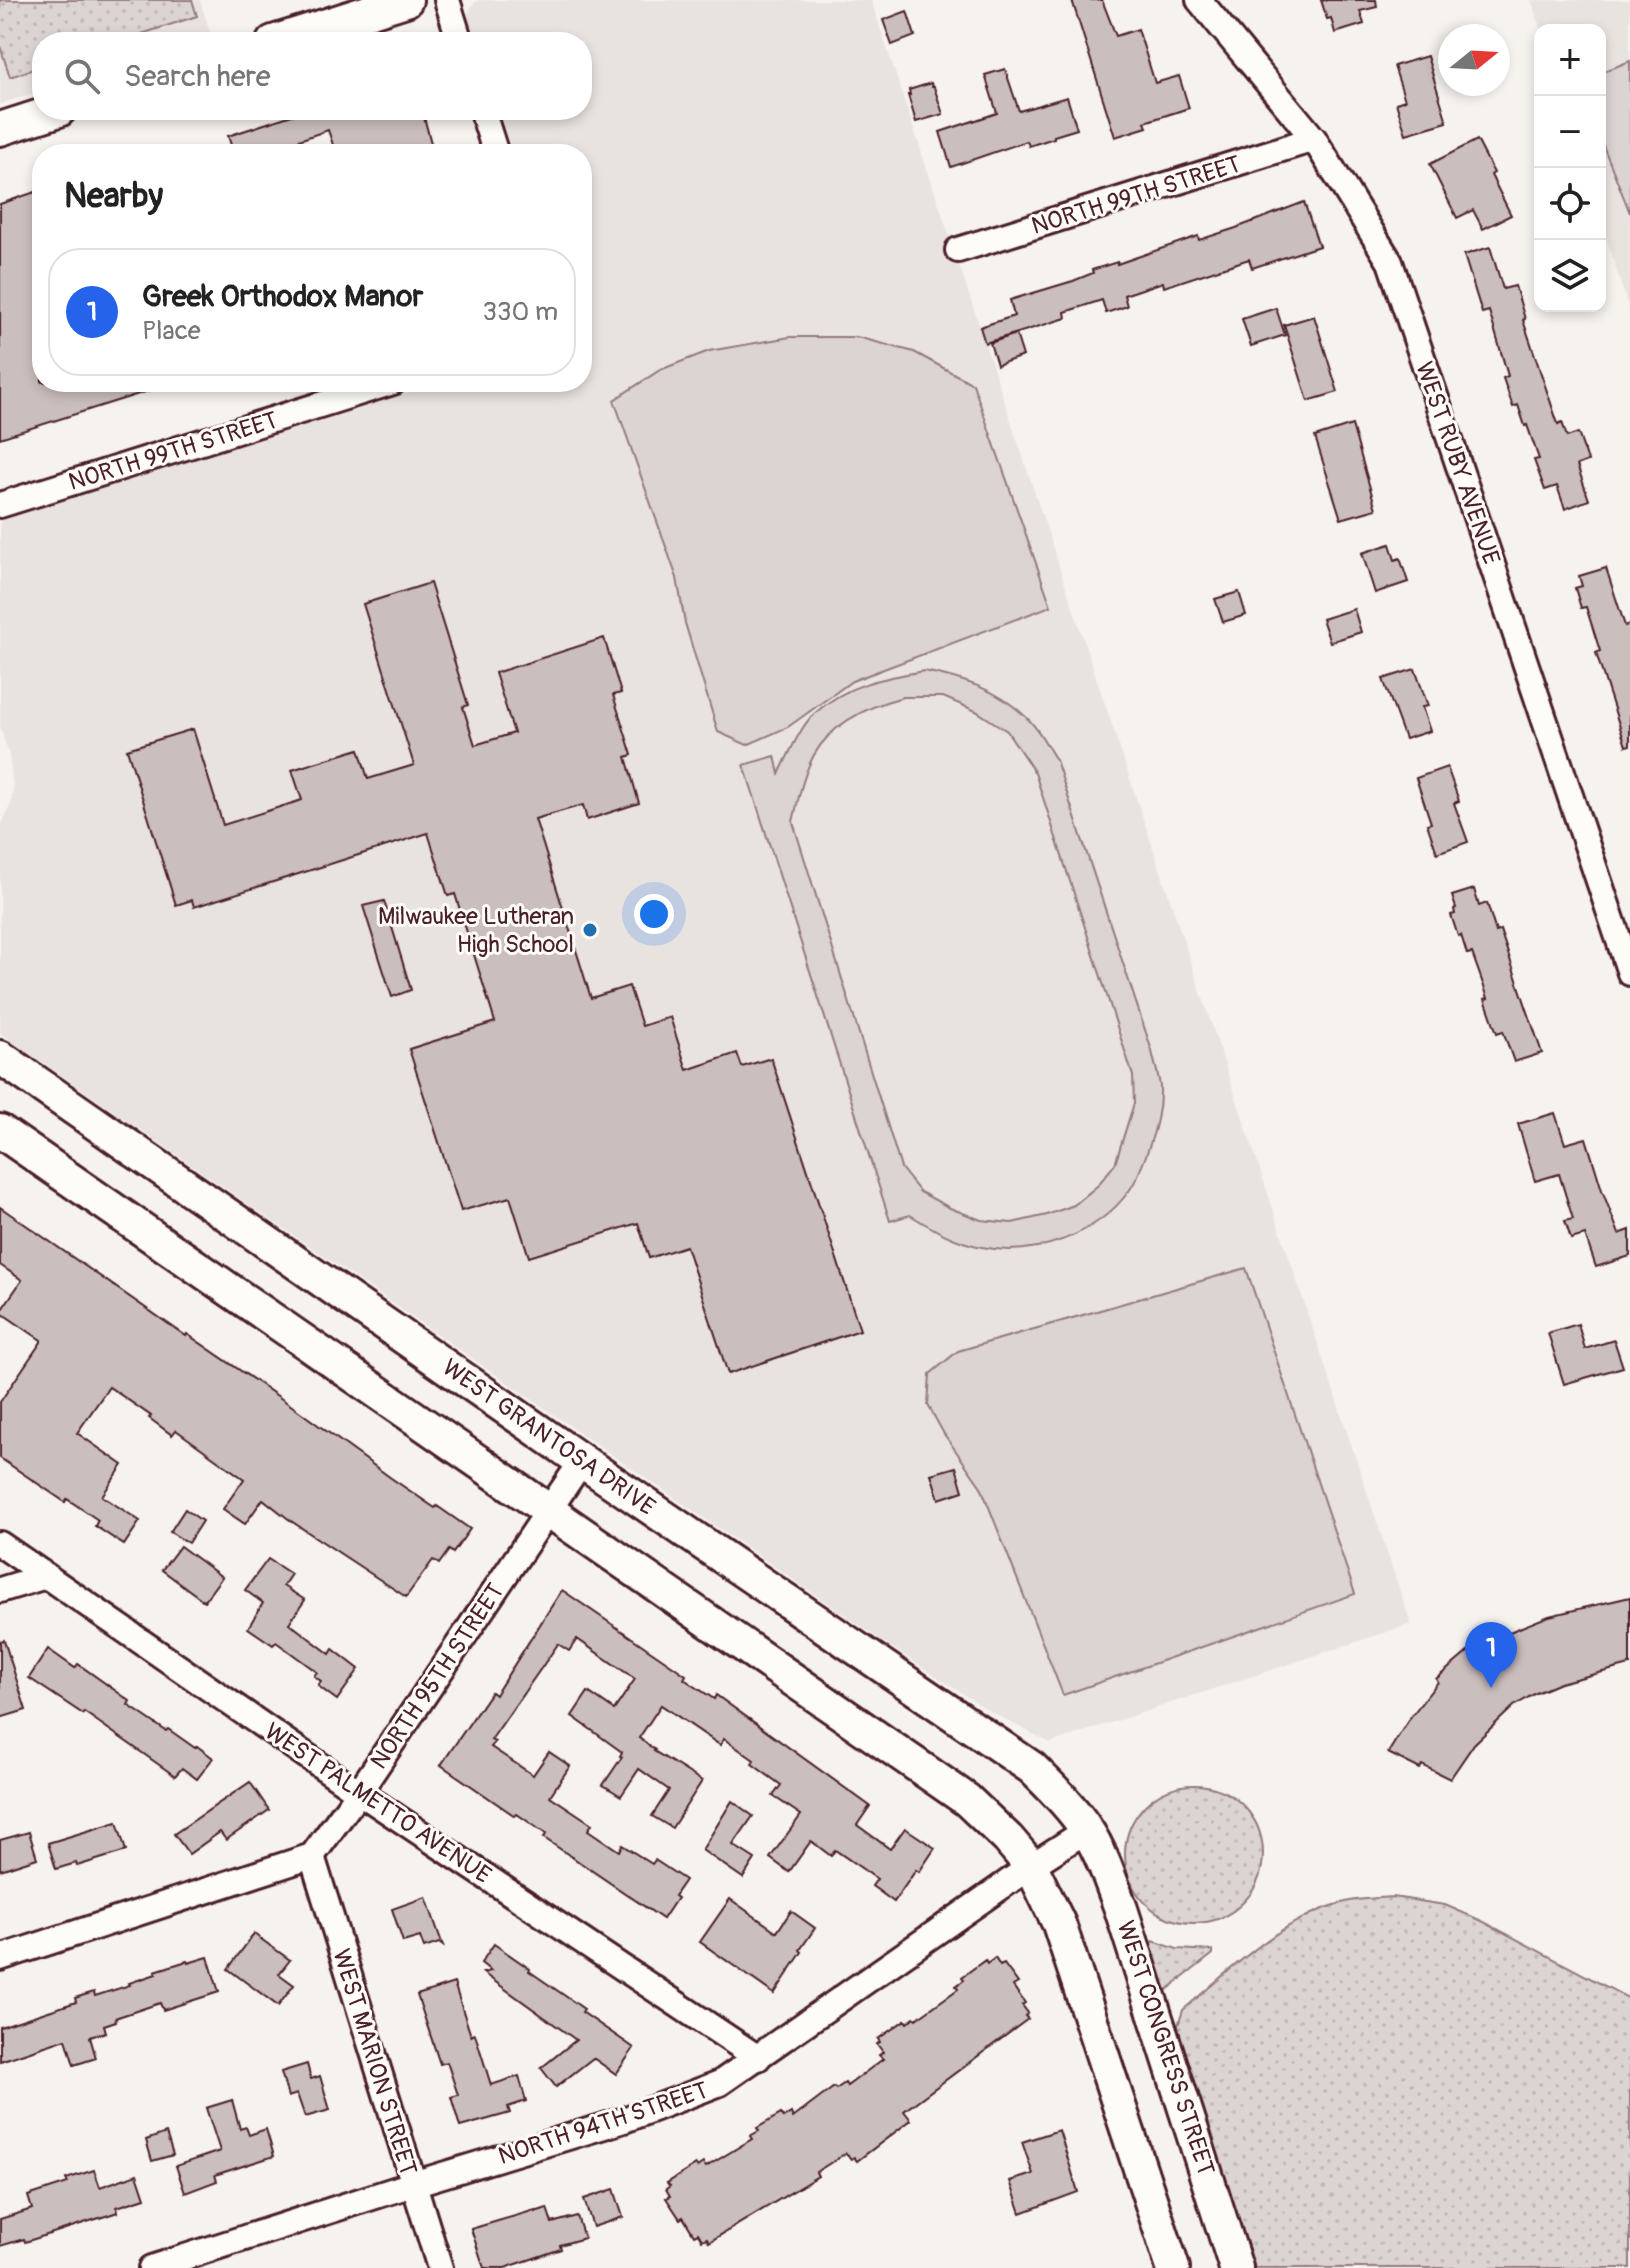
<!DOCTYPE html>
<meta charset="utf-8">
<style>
body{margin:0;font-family:Pangolin,sans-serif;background:#f2f2f2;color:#222}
.controls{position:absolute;right:24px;top:24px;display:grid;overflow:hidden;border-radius:16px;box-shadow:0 4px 12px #0003}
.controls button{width:72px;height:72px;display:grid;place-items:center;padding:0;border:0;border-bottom:2px solid #e0e0e0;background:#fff;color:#222;font:40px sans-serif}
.compass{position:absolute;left:1438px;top:24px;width:72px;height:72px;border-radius:50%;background:#fff;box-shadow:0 4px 12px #0003;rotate:72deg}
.you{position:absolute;left:654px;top:914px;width:28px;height:28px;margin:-20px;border:6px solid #fff;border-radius:50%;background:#1a73e8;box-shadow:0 0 0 12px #1a73e833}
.badge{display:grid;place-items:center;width:52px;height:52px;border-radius:50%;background:#2563eb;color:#fff;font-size:26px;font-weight:700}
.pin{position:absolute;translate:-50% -66px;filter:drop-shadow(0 2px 4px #0008)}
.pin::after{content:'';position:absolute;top:42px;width:28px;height:24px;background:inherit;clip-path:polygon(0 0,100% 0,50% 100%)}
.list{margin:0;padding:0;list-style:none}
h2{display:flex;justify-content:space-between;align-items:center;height:104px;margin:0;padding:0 32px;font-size:34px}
h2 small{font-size:26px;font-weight:400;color:#767676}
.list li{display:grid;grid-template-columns:52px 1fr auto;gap:24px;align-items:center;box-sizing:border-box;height:128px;margin:0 16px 16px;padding:0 16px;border:2px solid #e0e0e0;border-radius:32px}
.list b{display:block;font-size:30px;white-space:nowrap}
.list p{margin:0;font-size:26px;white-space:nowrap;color:#767676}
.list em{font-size:26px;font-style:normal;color:#767676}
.icon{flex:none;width:44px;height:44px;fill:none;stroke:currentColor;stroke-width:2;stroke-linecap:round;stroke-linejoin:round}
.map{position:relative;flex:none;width:1630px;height:2268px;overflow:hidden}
.search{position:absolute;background:#fff;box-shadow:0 4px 12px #0003;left:32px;top:32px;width:560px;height:88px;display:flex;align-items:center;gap:20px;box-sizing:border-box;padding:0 28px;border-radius:32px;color:#767676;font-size:30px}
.panel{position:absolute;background:#fff;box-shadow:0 4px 12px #0003;left:32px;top:144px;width:560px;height:248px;border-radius:32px}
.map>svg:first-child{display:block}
</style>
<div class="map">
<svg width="1630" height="2268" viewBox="0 0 1630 2268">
<defs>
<pattern id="grass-dots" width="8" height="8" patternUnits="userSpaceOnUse" patternTransform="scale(2)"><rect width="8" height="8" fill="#dcd4d2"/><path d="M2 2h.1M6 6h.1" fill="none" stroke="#beb6b4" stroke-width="1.8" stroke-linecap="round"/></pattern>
</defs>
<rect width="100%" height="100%" fill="#f6f3ef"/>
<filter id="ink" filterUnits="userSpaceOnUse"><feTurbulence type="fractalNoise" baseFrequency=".0125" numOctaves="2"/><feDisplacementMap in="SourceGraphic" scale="16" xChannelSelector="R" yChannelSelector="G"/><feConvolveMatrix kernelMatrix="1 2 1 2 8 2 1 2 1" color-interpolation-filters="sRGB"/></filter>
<g filter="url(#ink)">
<g fill="#e9e3e0">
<polygon points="0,0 200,0 212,38 198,42 42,42 42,91 0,104"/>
<polygon points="479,0 871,0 1411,1624 1050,1743 991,1712 882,1641 0,1033 0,828 11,804 13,788 9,755 0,727 0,521 444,382 582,382 582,154 513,154 498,110 582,110 582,42 475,42 468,19 469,11 473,4"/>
<polygon points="1531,0 1630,0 1630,313 1600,218 1600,30 1541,30"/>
</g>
<g fill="url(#grass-dots)" stroke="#937a7e" stroke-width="2">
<polygon points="0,0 192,0 197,16 117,42 42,42 42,66 10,77 0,46"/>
<circle cx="1194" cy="1854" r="69"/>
<path d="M1393,1897L1445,1905L1482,1921L1630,1999V2268H1255L1177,2029L1183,2010C1233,1968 1284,1915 1350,1901C1364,1898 1379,1898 1393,1897Z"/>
<polygon points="1153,1941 1177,1949 1213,1951 1213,1954 1167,1990 1164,1989 1150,1944"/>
</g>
<g fill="#dcd4d2" stroke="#937a7e" stroke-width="2" fill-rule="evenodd">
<polygon points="1630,61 1630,213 1600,138 1600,73"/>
<polygon points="790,337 857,337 914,352 973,384 1051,606 852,681 788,727 747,745 718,732 685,623 677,578 614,400 660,370 709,351"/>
<path d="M924,671C963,679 998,689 1027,718C1039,729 1047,746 1056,760L1152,1051C1154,1063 1159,1075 1160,1087C1161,1108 1156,1128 1149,1147C1144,1161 1138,1179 1129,1191C1097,1235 1034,1258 982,1247C955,1242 933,1229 910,1215L890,1221L744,765L775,756L779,774C788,756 800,727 814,714C847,684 882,678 924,671ZM903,697H943L976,711L1007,731L1035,773L1133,1076L1134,1103L1115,1164L1097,1186L1074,1205L1047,1215L1012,1223L981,1220L950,1208L920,1192L901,1168L793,822C798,800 803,775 814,755C832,723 869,706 903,697Z"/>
<polygon points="1246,1268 1355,1594 1063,1695 981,1487 944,1434 928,1405 930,1374 958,1351"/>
</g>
<g fill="#cbbfbe" stroke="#4a1f2b" stroke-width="2">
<polygon points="1072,0 1102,0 1116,36 1138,29 1155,83 1179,76 1189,108 1145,122 1147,127 1115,137"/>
<polygon points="1321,0 1376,0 1377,7 1360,11 1364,24 1335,33 1331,18 1327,19"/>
<polygon points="907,11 915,36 892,45 883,20"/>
<polygon points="1427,56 1447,122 1406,134 1396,103 1405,100 1394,66"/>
<polygon points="1005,69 1019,111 1067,97 1077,129 1054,136 1054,138 1029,146 1027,141 951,167 940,132 997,113 985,75"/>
<polygon points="931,83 932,87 934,87 943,114 916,122 908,95 910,95 909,90"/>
<polygon points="307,110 348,110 350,116 369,110 422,110 434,154 336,154 328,130 258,154 234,154 228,136"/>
<polygon points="1477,140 1494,173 1491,175 1511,215 1483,229 1473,210 1457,218 1430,164"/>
<polygon points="35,192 42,213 42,382 163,382 164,386 0,438 0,204"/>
<polygon points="1304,202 1319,246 1252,268 1249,259 1164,287 1163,282 1124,295 1127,306 1106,313 1102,300 1065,312 1066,318 985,343 980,327 1014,316 1010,300 1073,281 1093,273 1092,270 1117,262 1117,264 1198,236 1199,240 1236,228"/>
<polygon points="1490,247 1503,289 1515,286 1525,319 1523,320 1558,424 1562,422 1567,437 1578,433 1588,461 1577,465 1589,500 1565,509 1557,486 1545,490 1534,460 1539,459 1527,425 1525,426 1518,405 1513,407 1503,378 1508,376 1489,311 1482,313 1464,255"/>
<polygon points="1276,308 1285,335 1251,346 1242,319"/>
<polygon points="1314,316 1338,392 1308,401 1284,325"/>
<polygon points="1016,334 1023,356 997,365 990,343"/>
<polygon points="1352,425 1376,509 1341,519 1315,437"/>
<polygon points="1390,544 1395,560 1400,558 1408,582 1375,593 1362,553"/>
<polygon points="1606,568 1625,626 1630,624 1630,745 1626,746 1596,653 1600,651 1586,607 1581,608 1575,588 1582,586 1579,576"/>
<polygon points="430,583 468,705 463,707 475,745 514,733 495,673 604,638 621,693 613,695 632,755 626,757 639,803 587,820 583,805 535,819 591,998 629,986 642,1026 670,1017 687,1070 737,1053 742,1067 771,1058 860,1330 728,1374 686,1246 649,1258 638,1223 529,1257 510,1197 461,1211 409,1049 495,1022 455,894 448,896 428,833 194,907 192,900 176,905 127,749 193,729 223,825 302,800 292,770 359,749 368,779 414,765 363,604"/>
<polygon points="1239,592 1246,615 1223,622 1215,599"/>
<polygon points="1354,609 1361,632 1330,642 1322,619"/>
<polygon points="1415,669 1428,706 1422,707 1430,731 1405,739 1383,679"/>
<polygon points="1447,767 1459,801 1454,803 1468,842 1437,853 1427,824 1431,823 1416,778"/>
<polygon points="1474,889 1479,906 1487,903 1496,932 1500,930 1542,1053 1514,1062 1503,1031 1497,1033 1485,999 1488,998 1472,953 1467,954 1461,935 1458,936 1451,915 1455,914 1454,909 1456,908 1452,896"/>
<polygon points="384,901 411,990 392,997 363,906"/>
<polygon points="1555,1113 1565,1144 1586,1138 1602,1190 1619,1234 1630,1230 1630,1256 1596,1267 1585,1235 1571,1239 1565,1221 1573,1219 1559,1174 1535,1181 1518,1124"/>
<polygon points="0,1207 186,1336 187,1334 292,1406 391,1478 435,1508 437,1506 470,1529 453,1553 449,1550 439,1564 433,1560 406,1597 291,1521 263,1499 245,1524 223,1509 244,1479 176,1430 172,1435 149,1418 151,1416 109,1387 77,1433 123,1465 102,1496 140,1521 124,1545 95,1526 98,1520 67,1499 65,1502 0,1458 0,1402 41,1342 41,1340 0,1312 22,1280 0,1265"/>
<polygon points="1578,1324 1585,1349 1614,1340 1623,1367 1564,1384 1548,1333"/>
<polygon points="956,1467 963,1491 939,1499 931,1474"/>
<polygon points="185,1509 202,1521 188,1543 170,1532"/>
<polygon points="180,1546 222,1577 204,1601 162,1570"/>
<polygon points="268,1559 291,1574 283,1586 305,1600 289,1623 330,1654 333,1649 359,1669 337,1700 318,1686 321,1681 314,1676 317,1672 276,1642 273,1645 248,1628 263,1603 245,1590"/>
<polygon points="562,1590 686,1675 684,1679 714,1699 716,1695 870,1806 857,1825 890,1849 905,1828 935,1848 919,1872 916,1870 894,1902 872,1886 877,1879 835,1850 831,1856 811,1841 789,1872 770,1858 801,1815 773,1796 781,1785 752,1764 754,1760 724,1739 720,1745 661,1705 639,1738 655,1750 654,1751 702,1781 672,1828 652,1816 669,1790 639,1769 621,1796 603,1785 622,1757 620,1756 622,1752 572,1716 588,1692 614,1710 635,1679 577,1639 569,1651 558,1644 491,1740 495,1742 491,1747 533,1775 549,1752 570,1766 550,1796 592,1824 588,1830 619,1851 622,1845 652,1864 655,1860 685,1880 674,1896 677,1898 663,1919 544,1838 546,1834 517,1814 515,1816 441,1765 491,1692 495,1695"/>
<polygon points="1630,1597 1630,1665 1560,1683 1536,1693 1514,1706 1474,1744 1450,1779 1422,1765 1420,1769 1388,1753 1409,1719 1438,1682 1436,1679 1470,1650 1473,1653 1502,1635 1549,1616"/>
<polygon points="4,1640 26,1710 0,1718 0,1641"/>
<polygon points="48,1649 75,1668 78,1664 130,1701 128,1705 166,1731 168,1729 195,1748 197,1746 213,1758 197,1779 182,1768 175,1776 84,1712 83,1714 29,1678"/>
<polygon points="250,1782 269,1810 226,1840 220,1832 189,1854 174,1834"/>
<polygon points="732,1801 753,1816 733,1845 755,1859 743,1878 702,1850"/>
<polygon points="117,1822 126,1851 77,1866 76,1863 56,1869 48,1843"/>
<polygon points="29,1832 37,1858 0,1870 0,1840"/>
<polygon points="426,1897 443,1946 439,1943 424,1948 420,1937 403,1942 392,1909"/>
<polygon points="730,1899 777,1932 791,1911 815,1928 800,1950 802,1952 774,1994 700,1942"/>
<polygon points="254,1934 290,1960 279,1974 294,1985 278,2006 228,1969"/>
<polygon points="494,1944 530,1969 529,1971 584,2009 582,2012 634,2048 616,2074 593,2058 556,2087 541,2068 576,2040 483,1973 491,1971 481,1963"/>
<polygon points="208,1957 219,1992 163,2010 160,2003 115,2018 116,2021 104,2025 106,2032 90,2037 96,2058 74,2065 66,2039 0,2061 0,2027 76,2002 75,1998 94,1992 95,1996 130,1985 129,1983 156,1974 155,1971 187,1961 188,1963"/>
<polygon points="995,1958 1000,1966 1004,1964 1018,1983 1013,1986 1025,2003 1022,2005 1028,2013 1025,2016 1028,2019 904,2111 911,2120 857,2161 854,2157 851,2159 846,2153 816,2172 818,2176 709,2242 707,2238 702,2240 698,2233 694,2235 683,2217 680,2219 666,2198 670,2196 666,2189 670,2186 667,2183 696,2165 697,2167 703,2163 706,2167 752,2139 750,2136 759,2131 757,2128 781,2114 783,2118 791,2113 793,2118 834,2087 836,2089 845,2083 847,2086 883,2059 879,2055 883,2052 877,2044 880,2042 878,2039 905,2020 907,2023 914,2017 916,2019 958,1989 956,1986 964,1980 962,1977 985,1960 987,1964"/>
<polygon points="454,1983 471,2036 475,2034 491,2085 519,2076 526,2101 508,2107 510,2113 460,2127 451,2097 458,2095 447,2062 440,2064 417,1995"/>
<polygon points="307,2064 311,2079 320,2076 330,2110 305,2117 297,2094 288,2097 281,2072"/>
<polygon points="232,2100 240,2129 246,2127 249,2135 266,2129 274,2156 215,2175 217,2181 185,2193 176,2166 220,2151 206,2108"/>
<polygon points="1059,2130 1078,2192 1021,2213 1010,2181 1033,2174 1022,2142"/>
<polygon points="166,2133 173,2155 152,2161 146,2140"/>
<polygon points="94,2170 100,2187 137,2174 145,2198 117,2207 118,2212 25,2242 24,2239 0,2246 0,2219 32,2209 28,2196 68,2183 66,2179"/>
<polygon points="614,2189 623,2217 593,2227 584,2199"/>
<polygon points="547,2208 552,2223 577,2216 584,2238 560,2245 561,2249 505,2268 484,2268 471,2229 535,2210 535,2212"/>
</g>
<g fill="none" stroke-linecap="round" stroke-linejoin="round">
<defs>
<g id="minor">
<polyline points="447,0 460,42"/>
<polyline points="1199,0 1314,139 1390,262 1630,973"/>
<polyline points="482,110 496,154"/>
<polyline points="958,250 1314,139"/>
<polyline points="0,505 393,382"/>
<polyline points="0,1544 359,1792 758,2058"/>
<polyline points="0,1590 46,1576"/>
<polyline points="312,1856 440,2268"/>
<polyline points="0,1958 312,1856 359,1792 582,1461"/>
<polyline points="151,2268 413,2184 624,2120 720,2083 1031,1866 1087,1830"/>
</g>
<g id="tertiary">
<polyline points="273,42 406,0"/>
<polyline points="0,129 59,110"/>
<path d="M0,1057L582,1461L1032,1768C1051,1787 1071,1806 1086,1829C1102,1853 1111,1882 1121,1909L1236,2268"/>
<polyline points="0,1131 967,1800 1008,1839 1031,1866 1059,1924 1173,2268"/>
</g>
</defs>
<use href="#minor" stroke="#4a1f2b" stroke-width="30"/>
<use href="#tertiary" stroke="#4a1f2b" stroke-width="38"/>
<use href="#minor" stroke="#fdfcf7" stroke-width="24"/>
<use href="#tertiary" stroke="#fdfcf7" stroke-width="32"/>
</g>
</g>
<circle fill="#1f6fb2" stroke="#fdfcf7" stroke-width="3" cx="590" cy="930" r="8"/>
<g text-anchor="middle" stroke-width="6" stroke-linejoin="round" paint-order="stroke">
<g font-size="24" fill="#4a1f2b" stroke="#fdfcf7">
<text transform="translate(1136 195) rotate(-17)" y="8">NORTH 99TH STREET</text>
<text transform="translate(173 451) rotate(-17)" y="8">NORTH 99TH STREET</text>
<text transform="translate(1458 463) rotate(71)" y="8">WEST RUBY AVENUE</text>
<text transform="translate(549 1437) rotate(35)" y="8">WEST GRANTOSA DRIVE</text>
<text transform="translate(437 1676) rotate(-56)" y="8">NORTH 95TH STREET</text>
<text transform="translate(378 1803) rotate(34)" y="8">WEST PALMETTO AVENUE</text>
<text transform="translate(1166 2048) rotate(72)" y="8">WEST CONGRESS STREET</text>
<text transform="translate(375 2062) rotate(73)" y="8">WEST MARION STREET</text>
<text transform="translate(603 2123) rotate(-18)" y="8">NORTH 94TH STREET</text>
</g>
<g font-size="24" fill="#4a1f2b" stroke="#fdfcf7" text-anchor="end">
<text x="574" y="924">Milwaukee Lutheran<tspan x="574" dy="28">High School</tspan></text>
</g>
</g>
</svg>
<div class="controls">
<button>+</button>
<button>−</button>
<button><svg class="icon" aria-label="locate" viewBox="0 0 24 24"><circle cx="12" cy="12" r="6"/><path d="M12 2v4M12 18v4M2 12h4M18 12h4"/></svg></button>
<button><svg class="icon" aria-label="layers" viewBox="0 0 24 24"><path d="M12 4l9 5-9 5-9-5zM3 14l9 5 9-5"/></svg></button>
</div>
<svg class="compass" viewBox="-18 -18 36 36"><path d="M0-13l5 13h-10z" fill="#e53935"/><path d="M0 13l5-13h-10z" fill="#767676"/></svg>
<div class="you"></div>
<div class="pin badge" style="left:1491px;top:1688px">1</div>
<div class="search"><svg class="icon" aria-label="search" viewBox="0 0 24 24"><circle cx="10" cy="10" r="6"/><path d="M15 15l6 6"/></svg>Search here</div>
<section class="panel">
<h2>Nearby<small></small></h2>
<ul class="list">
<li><span class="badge">1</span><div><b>Greek Orthodox Manor</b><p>Place</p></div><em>330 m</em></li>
</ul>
</section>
</div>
